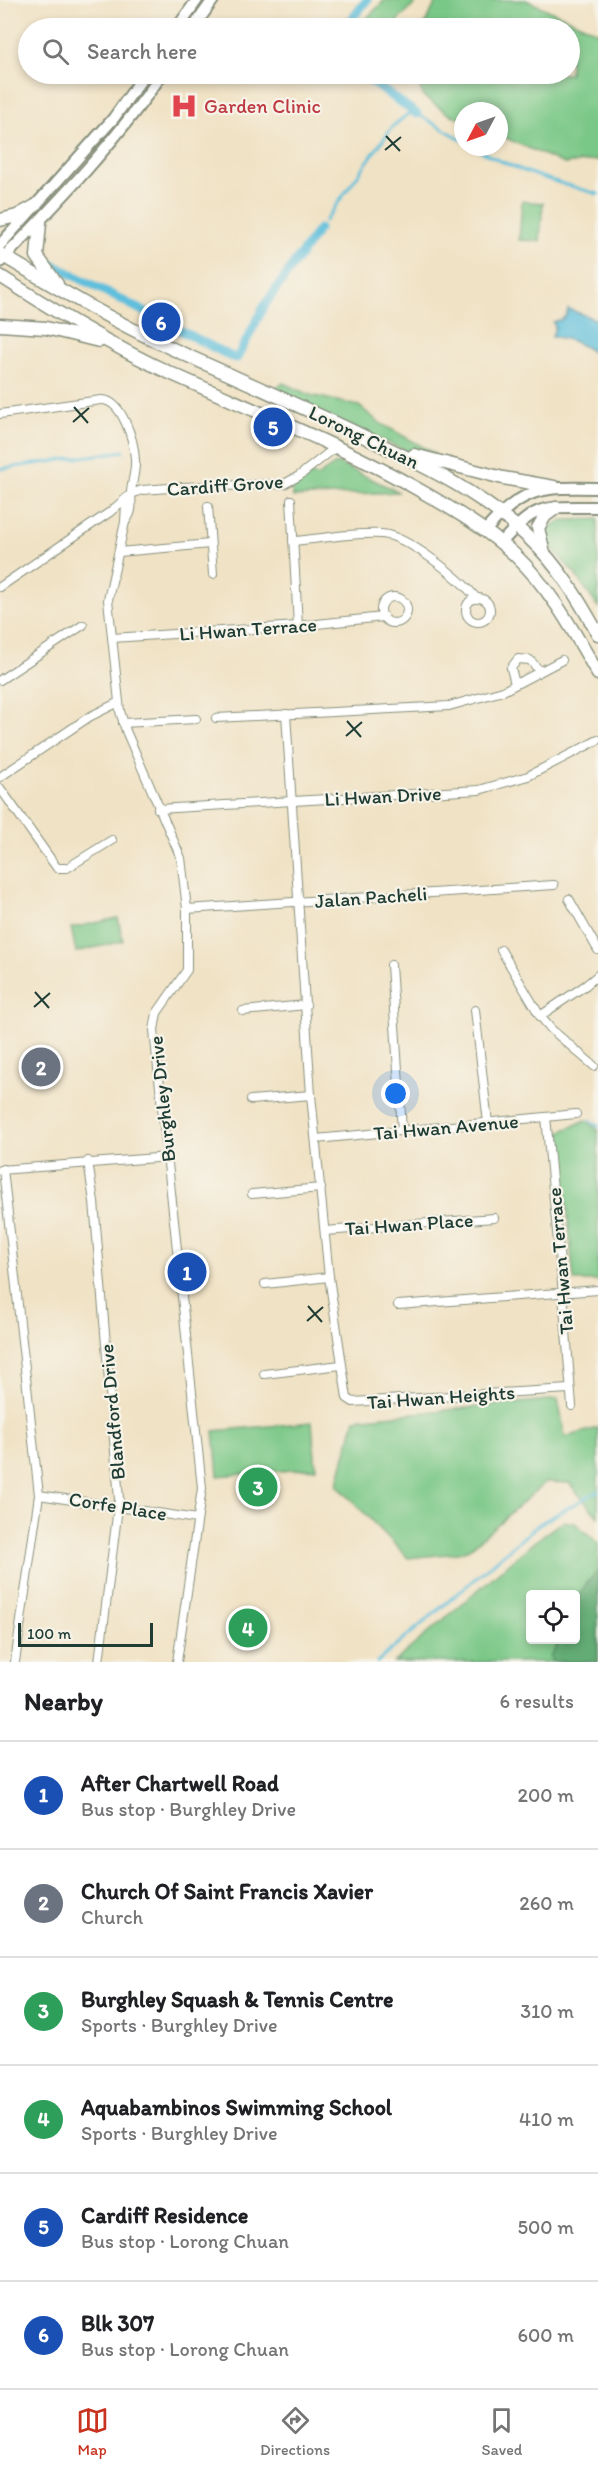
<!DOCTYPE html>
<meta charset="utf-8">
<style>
body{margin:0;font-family:Itim,sans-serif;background:#f2f2f2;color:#202124}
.controls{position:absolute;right:18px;bottom:18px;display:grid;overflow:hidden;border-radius:6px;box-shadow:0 3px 9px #0003}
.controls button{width:54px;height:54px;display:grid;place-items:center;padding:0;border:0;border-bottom:2px solid #e0e0e0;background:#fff;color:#202124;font:30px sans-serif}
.compass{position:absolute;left:454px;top:102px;width:54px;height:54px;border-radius:50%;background:#fff;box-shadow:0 3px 9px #0003;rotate:229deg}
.scale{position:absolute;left:18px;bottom:15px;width:135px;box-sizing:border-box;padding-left:6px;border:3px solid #1f3d34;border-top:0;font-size:16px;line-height:21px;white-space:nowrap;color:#1f3d34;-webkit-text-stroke:4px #f7f3e8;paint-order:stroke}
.you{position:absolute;left:396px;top:1094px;width:21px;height:21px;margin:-15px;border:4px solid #fff;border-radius:50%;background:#1a73e8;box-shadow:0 0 0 9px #1a73e833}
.badge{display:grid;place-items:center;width:39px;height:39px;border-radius:50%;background:#c8321e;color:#fff;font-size:20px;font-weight:700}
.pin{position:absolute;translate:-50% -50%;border:3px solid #fff;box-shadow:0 2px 6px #0006}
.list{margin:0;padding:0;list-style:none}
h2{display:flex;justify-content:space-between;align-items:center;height:78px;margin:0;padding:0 24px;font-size:26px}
h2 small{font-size:20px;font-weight:400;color:#757577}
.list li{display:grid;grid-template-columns:39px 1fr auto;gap:18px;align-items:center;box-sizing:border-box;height:108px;padding:0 24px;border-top:2px solid #e0e0e0}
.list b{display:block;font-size:22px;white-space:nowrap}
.list p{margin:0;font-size:20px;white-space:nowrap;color:#757577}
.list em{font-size:20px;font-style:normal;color:#757577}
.icon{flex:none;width:33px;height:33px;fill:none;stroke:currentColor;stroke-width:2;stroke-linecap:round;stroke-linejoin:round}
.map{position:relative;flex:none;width:598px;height:1662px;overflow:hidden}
.search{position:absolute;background:#fff;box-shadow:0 3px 9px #0003;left:18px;right:18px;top:18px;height:66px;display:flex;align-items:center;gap:15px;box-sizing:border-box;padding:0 21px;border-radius:33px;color:#757577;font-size:22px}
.sheet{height:726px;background:#fff}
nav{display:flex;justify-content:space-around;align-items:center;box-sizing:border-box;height:84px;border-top:2px solid #e0e0e0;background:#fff;font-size:16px;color:#757577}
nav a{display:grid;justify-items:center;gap:3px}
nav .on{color:#c8321e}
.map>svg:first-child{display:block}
</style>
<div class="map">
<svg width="598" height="1662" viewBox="0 0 598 1662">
<rect width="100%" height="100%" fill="#f7f3e8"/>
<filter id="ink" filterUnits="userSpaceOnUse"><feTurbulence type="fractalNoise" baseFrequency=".0167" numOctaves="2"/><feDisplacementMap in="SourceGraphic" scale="12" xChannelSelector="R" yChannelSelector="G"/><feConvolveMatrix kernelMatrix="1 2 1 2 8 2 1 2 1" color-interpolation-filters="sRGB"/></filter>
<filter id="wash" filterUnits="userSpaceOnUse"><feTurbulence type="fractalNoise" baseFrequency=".008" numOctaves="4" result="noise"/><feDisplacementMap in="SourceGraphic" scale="24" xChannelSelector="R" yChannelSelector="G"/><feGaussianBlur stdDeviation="1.35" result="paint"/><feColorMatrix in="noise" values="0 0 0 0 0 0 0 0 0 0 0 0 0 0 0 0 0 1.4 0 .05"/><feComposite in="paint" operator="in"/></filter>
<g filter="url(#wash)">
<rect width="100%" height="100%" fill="#f0e2c5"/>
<g fill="#7ac887" stroke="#4c825e" stroke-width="1.5" fill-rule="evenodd">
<polygon points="385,0 419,0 397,21 404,28 357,28"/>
<polygon points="437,0 526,0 598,32 598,160 564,164 499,135 499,111 463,111 463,120 449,114 424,97 414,74 570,74 570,28 423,28"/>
<polygon points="522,201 543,203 540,241 519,240"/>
<polygon points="283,383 310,395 359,406 380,423 434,453 437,465 272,391"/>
<polygon points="337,463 399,492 293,497 292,488 311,475 318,476"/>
<polygon points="598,519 598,607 575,574 552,548 547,541 547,534 550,527 562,520"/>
<polygon points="118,918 123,941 76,952 71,928"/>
<polygon points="586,1120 598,1130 598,1281 574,1281 560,1132"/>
<polygon points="558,1399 565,1437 598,1428 598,1517 569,1483 546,1482 469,1549 458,1553 408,1558 337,1485 355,1419"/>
<polygon points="312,1422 316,1468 218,1476 214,1431"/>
<path d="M563,1521L575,1523L598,1543V1662H394L535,1541ZM530,1594H576V1640H530Z"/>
</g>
<path fill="#63ac74" stroke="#417454" stroke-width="1.5" d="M598,1571V1662H553L550,1657L560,1640H576C576,1606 572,1596 598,1571Z"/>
<path fill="#5ebfdc" stroke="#3e7e88" stroke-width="1.5" d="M568,309L598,320V356C585,346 570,337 552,337L555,327L553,322C561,320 567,318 568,309Z"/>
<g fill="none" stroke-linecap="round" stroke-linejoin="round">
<g stroke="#5ebfdc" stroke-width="3">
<path d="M474,147C512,170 555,182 598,194"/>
<polyline points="325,221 393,126 408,114 417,114 463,140"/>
<polyline points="0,469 124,451"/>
<polyline points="590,1120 598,1126"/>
<polyline points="377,1662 539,1524 598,1491"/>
</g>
<g stroke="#5ebfdc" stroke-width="9">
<polyline points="345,28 367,0"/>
<polyline points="361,74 417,114"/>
<polyline points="52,264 232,357 237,358 266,303 319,229"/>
</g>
</g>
</g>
<g filter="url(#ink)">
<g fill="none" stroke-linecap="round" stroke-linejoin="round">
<defs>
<g id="street">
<path d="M0,414L101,400C122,399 134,441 135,459C136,470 132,481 131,492C131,504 134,511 125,522"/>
<polyline points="131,494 126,503 125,522 108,600 120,711 126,731 181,858 187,909 187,970 157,1013 154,1030 202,1488 177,1662"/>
<polyline points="291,500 298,626"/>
<polyline points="208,506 213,574"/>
<path d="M293,541C320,539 355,532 382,534C408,536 461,579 477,599"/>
<polyline points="119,552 210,544"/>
<polyline points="0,587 110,512 131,494 142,490 183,487 284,484 299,476 336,447"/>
<circle cx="394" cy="610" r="13"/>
<circle cx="478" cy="610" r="12"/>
<polyline points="112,638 298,626 383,617"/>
<polyline points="0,680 83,625"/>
<polyline points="515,684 511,668 518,659 530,660 539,670"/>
<polyline points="286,714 311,1095 329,1277 347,1398 353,1402 569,1389"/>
<polyline points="216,718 449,706 503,691 562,660"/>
<polyline points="123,723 196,719"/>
<polyline points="0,777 89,717 119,702"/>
<polyline points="0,788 57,868 67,868 112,840"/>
<polyline points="158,809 479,790 528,776 598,740"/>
<polyline points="569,899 598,950"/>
<polyline points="187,909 554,885"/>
<polyline points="501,950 540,1016 551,1029 594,1066"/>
<polyline points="391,965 402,1130"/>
<polyline points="475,1010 488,1123"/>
<polyline points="243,1011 306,1005"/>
<polyline points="540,1016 586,985 598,975"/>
<polyline points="251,1100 311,1095"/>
<polyline points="546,1117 563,1294 572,1406"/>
<polyline points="316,1139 576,1114"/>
<polyline points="88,1161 94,1202 119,1499 99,1662"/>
<polyline points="3,1169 39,1495 15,1662"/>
<polyline points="0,1170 169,1157"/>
<polyline points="252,1194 321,1188"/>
<polyline points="325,1231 494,1218"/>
<polyline points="265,1284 329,1277"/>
<polyline points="398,1305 598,1290"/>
<polyline points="264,1374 341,1365"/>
<polyline points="39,1495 197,1519"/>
</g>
<g id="secondary">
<polyline points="177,28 197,0"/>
<polyline points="193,28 213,0"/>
<polyline points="0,245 113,119 145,74"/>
<path d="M0,262C58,202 115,143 162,74"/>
<path d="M485,531C524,486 542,487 598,488"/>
<path d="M501,543C538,501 545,508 598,507"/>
</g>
<g id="primary">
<polyline points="0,220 17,216 35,206"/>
<polyline points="40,223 37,256 57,284"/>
<path d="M0,254C57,288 114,322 175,350C241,380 308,409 373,441C429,468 484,495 530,539C559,566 579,600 598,634"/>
<path d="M0,276C55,311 111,346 170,373C254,411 341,445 421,491C454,510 488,530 515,555C551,589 574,632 598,674"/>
<polyline points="0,325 46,328 99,341"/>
<polyline points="414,455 503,478 554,487"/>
<polyline points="543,549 538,528 545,516 556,508"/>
</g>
</defs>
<use href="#street" stroke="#88907c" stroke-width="10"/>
<use href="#secondary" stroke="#88907c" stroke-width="14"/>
<use href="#primary" stroke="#88907c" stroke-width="15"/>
<use href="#street" stroke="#fff" stroke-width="8"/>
<use href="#secondary" stroke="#fff" stroke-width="10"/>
<use href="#primary" stroke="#fff" stroke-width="12"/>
</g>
</g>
<path fill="none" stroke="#1f3d34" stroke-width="2" d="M386,136L400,151M385,150L401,137M74,407L88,423M73,422L89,408M347,721L361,737M346,736L362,722M35,992L49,1008M34,1007L50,993M308,1306L322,1322M307,1321L323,1307"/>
<defs>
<symbol id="hospital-bare" viewBox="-9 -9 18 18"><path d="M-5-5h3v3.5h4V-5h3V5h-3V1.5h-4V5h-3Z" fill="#e0444e" stroke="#f7f3e8" stroke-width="2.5" paint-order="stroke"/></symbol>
</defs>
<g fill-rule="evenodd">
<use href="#hospital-bare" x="165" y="87" width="38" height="38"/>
</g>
<g text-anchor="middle" stroke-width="4.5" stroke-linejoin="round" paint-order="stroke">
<g font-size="20" fill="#be3a42" stroke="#f7f3e8" text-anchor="start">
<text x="204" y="113">Garden Clinic</text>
</g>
<g font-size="20" fill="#1f3d34" stroke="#f7f3e8">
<text transform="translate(364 437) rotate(26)" y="7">Lorong Chuan</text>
<text transform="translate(225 485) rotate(-4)" y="7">Cardiff Grove</text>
<text transform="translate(248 629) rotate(-4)" y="7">Li Hwan Terrace</text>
<text transform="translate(383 796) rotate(-3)" y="7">Li Hwan Drive</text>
<text transform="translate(371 897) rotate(-4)" y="7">Jalan Pacheli</text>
<text transform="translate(162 1099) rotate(-96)" y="7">Burghley Drive</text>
<text transform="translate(446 1127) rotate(-5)" y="7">Tai Hwan Avenue</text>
<text transform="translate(409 1224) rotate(-4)" y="7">Tai Hwan Place</text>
<text transform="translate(560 1261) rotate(-95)" y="7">Tai Hwan Terrace</text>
<text transform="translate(441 1397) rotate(-4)" y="7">Tai Hwan Heights</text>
<text transform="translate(112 1412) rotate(-95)" y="7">Blandford Drive</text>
<text transform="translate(118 1506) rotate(9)" y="7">Corfe Place</text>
</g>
</g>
</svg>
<div class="controls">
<button><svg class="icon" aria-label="locate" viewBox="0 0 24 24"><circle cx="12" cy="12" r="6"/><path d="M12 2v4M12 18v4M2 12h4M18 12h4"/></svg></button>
</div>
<svg class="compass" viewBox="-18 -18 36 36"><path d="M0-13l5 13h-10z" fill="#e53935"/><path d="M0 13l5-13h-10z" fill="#757577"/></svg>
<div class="scale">100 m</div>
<div class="you"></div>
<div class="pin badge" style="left:187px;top:1272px;background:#1a4fb4">1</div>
<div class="pin badge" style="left:41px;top:1067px;background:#6b7280">2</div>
<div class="pin badge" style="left:258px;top:1487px;background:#2e9e5b">3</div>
<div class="pin badge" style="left:248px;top:1628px;background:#2e9e5b">4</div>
<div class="pin badge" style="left:273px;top:427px;background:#1a4fb4">5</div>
<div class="pin badge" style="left:161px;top:322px;background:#1a4fb4">6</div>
<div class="search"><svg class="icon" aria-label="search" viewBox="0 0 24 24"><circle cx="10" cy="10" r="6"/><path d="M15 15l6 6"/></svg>Search here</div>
</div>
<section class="sheet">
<h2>Nearby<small>6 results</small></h2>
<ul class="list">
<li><span class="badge" style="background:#1a4fb4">1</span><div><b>After Chartwell Road</b><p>Bus stop · Burghley Drive</p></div><em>200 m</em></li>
<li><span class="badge" style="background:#6b7280">2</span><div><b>Church Of Saint Francis Xavier</b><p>Church</p></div><em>260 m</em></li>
<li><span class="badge" style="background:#2e9e5b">3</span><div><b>Burghley Squash &amp; Tennis Centre</b><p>Sports · Burghley Drive</p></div><em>310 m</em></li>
<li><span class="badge" style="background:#2e9e5b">4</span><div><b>Aquabambinos Swimming School</b><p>Sports · Burghley Drive</p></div><em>410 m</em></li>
<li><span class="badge" style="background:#1a4fb4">5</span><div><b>Cardiff Residence</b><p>Bus stop · Lorong Chuan</p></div><em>500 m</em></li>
<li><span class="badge" style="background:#1a4fb4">6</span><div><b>Blk 307</b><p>Bus stop · Lorong Chuan</p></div><em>600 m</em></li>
</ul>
</section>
<nav>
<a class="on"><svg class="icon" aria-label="map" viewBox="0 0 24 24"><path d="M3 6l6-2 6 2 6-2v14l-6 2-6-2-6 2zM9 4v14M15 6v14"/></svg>Map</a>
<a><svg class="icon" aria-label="directions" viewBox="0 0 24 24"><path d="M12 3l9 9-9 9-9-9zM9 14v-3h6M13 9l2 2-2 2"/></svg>Directions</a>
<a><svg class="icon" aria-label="saved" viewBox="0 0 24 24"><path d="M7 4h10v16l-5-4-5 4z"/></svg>Saved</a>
</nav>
